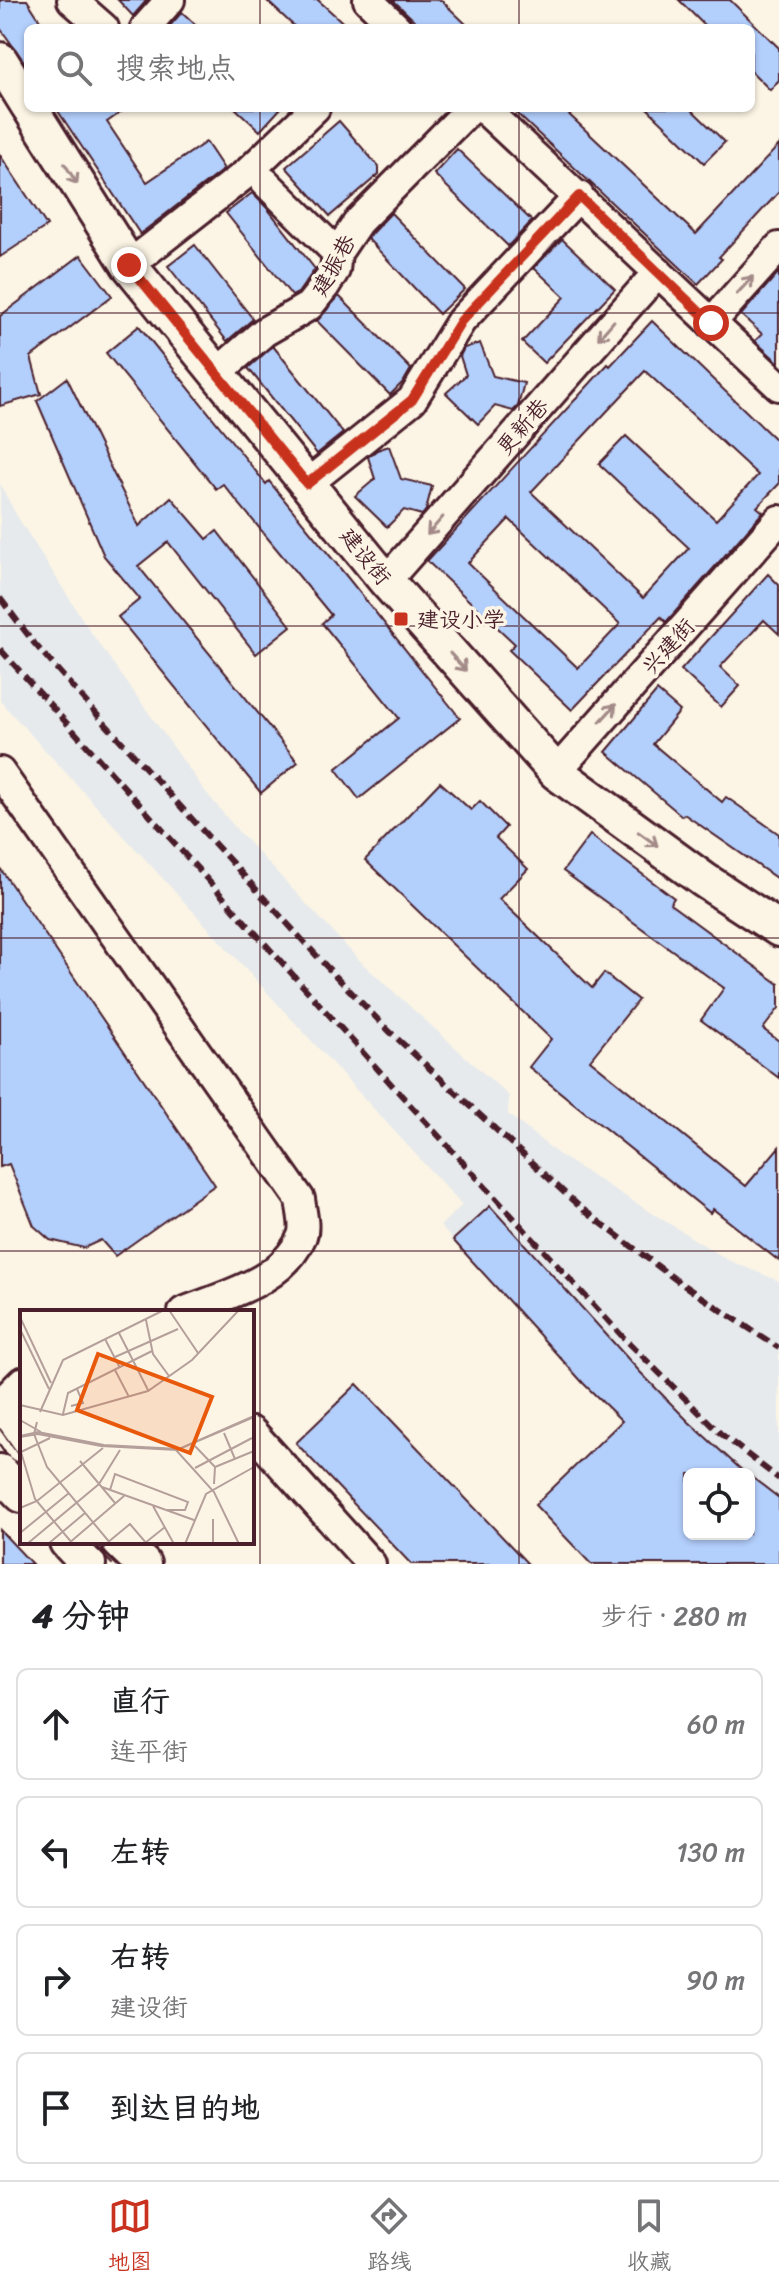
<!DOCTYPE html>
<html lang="zh">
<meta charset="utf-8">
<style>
body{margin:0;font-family:Sriracha,"LXGW WenKai TC",sans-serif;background:#f2f2f2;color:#202124}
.controls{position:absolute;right:24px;bottom:24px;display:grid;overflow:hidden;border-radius:12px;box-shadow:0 2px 6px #0004}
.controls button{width:72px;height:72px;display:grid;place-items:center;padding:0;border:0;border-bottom:2px solid #e0e0e0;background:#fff;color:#202124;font:40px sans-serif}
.stop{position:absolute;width:24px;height:24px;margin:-18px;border:6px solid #c8321e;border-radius:50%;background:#fff}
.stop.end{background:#c8321e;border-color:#fff;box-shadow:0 2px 8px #0008}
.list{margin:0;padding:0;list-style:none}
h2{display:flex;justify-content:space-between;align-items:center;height:104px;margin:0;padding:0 32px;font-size:34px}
h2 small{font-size:26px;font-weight:400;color:#757577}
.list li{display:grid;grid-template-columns:52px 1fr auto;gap:24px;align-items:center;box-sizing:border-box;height:112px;margin:0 16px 16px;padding:0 16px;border:2px solid #e0e0e0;border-radius:12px}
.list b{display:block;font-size:30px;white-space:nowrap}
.list p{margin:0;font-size:26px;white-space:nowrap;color:#757577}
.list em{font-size:26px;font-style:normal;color:#757577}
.icon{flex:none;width:44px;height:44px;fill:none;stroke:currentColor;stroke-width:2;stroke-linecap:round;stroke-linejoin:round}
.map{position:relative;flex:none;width:779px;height:1564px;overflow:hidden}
.search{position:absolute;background:#fff;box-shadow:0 2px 6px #0004;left:24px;right:24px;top:24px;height:88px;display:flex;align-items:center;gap:20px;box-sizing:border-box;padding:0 28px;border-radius:12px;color:#757577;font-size:30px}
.sheet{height:616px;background:#fff}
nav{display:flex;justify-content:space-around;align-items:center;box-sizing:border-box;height:112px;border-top:2px solid #e0e0e0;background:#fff;font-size:22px;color:#757577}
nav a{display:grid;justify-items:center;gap:4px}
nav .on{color:#c8321e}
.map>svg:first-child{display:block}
</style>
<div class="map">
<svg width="779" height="1564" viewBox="0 0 779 1564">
<rect width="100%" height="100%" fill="#fcf5e5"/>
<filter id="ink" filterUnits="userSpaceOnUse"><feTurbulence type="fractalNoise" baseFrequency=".0125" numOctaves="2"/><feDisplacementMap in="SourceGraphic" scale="16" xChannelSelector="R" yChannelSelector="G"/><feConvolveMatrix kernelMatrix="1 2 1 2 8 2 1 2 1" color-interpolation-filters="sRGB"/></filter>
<g filter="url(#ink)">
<polygon fill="#e6eaec" points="0,484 17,516 92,634 205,791 238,831 363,964 509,1096 508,1114 562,1157 728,1260 779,1281 779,1560 749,1534 749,1474 689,1474 664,1468 440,1226 462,1205 0,701"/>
<g fill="#b3cffc" stroke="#4a1f2b" stroke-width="2" fill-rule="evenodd">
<polygon points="0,0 27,0 45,28 28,28 28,67 0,28"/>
<polygon points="118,0 147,0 133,16"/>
<polygon points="266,0 318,0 349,28 296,28"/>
<polygon points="393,0 441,0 470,28 422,28"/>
<polygon points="679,0 730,0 779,48 779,80 770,90 751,71 751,28 707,28"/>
<polygon points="182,12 199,28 168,28"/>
<polygon points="56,108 127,108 107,122 147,182 206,142 224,169 140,234"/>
<polygon points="235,108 281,108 260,131"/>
<polygon points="511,108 562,108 696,234 779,145 779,192 719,257 722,259 698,284"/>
<polygon points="647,108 690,108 725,142 704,163"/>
<polygon points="339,121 379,167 379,174 330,216 286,167"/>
<polygon points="457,149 532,221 508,246 434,174"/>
<polygon points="0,155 47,226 0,257"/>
<polygon points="252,193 267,208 315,269 298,293 292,296 226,213"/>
<polygon points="391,213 465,289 439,314 367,238"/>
<polygon points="562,239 615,289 544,363 522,342 565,297 534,268"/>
<polygon points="195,245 253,319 227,341 168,266"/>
<polygon points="81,255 112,296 31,357 41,394 0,406 0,316"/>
<polygon points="779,272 779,363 755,341 762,334 741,315"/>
<polygon points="339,296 411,369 404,381 390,395 317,321"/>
<path d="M652,321L779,443V484L757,507L763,512L676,611L666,622L661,617L572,710L509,650L515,644L427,561L608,364L610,366ZM645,371L758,475L716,520L626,436L599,464L689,548L643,598L531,492ZM509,519L620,624L578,668L468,563Z"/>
<polygon points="139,326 266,484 269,481 348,578 460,718 359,799 336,769 399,718 322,623 331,615 223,484 216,489 106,353"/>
<polygon points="480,343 493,376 524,383 518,406 513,411 495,406 478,424 446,393 466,375 460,356 464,348"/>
<polygon points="273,346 343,433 317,454 248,368"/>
<polygon points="67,378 139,526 171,497 207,539 217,531 291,626 256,654 168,542 138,566 298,762 261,793 118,617 140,599 104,556 37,401"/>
<polygon points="389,446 401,479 432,486 426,510 422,515 404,510 387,527 355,496 375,479 368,457 377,450"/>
<polygon points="768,574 779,585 779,634 764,620 720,667 740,686 721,707 681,670"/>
<polygon points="657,691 680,711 653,744 722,802 726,797 779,834 779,880 684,814 682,816 606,752"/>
<polygon points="440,782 471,810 480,801 506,827 496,838 528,869 499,899 592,988 604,973 638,1000 590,1060 746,1186 779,1147 779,1261 713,1209 710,1213 529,1067 551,1039 365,860"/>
<polygon points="590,835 674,898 670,904 779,984 779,1008 763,1029 779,1041 779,1078 701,1020 724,988 563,871"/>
<polygon points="0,868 215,1185 115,1256 101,1240 84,1248 50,1240 34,1226 9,1164 0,1167"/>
<polygon points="490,1206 640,1372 689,1422 746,1474 689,1474 689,1534 749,1534 749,1475 779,1498 779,1564 591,1564 535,1505 622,1421 584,1384 453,1240"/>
<polygon points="357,1384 528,1564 411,1564 296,1443"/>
<polygon points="0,1530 32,1564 0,1564"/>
</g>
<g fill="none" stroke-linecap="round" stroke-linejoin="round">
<defs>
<g id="minor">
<polyline points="72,0 104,28"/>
<polyline points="368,0 397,28"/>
<polyline points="145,28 170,0"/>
<polyline points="483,108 779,386"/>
<polyline points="265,182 337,253"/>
<polyline points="129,265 248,172 315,108"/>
<polyline points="711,323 779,247"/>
<polyline points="217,373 264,332 309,306 325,286 335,270 337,253 358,222 471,108"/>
<polyline points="307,484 412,400 461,321 579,196"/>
<polyline points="386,581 658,272"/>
<path d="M0,772L300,1199C301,1209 306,1226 302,1236C283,1282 225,1295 183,1312"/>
<polyline points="556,772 779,520"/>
<polyline points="0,1404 22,1382"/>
<polyline points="252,1432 371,1564"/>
</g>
<g id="major">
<polyline points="0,60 28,105"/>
<polyline points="30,108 129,265 386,581 556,772 704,880 779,929"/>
<polyline points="0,1413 22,1445"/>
<polyline points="0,1472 22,1495"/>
<polyline points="67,1542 88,1564"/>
<polyline points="120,1542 143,1564"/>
</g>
</defs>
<use href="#minor" stroke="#4a1f2b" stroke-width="34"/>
<use href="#major" stroke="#4a1f2b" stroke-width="40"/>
<use href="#minor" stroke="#fcf5e5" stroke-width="28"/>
<use href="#major" stroke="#fcf5e5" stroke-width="34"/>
<g stroke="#4a1f2b" stroke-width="2">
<polyline points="0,1429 22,1460"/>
<polyline points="90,1542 112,1564"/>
</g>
<g stroke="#4a1f2b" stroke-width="6" stroke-dasharray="12 6" stroke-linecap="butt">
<polyline points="0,598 34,643 100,718 326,966 389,1031 581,1208 680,1283 779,1348"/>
<polyline points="0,649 392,1085 622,1336 720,1433 779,1479"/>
</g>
</g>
<defs><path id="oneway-shaft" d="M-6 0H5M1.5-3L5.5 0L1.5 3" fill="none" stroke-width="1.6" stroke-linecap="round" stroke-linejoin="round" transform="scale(2)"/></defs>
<g stroke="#a38a88">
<use href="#oneway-shaft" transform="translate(71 174) rotate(58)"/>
<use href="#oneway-shaft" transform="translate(745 285) rotate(-48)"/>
<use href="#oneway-shaft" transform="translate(606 330) rotate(131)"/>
<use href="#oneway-shaft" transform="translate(435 526) rotate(131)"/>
<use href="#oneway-shaft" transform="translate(458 662) rotate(48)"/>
<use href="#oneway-shaft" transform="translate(608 713) rotate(-48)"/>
<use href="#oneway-shaft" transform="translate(648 839) rotate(36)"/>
</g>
</g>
<g fill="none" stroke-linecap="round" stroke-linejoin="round" filter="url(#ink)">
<polyline stroke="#c8321e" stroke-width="10" points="129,265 307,484 412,400 461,321 579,196 711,323"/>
</g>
<path fill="none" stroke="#4a1f2b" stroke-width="2" stroke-opacity="0.55" d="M260,0V28M519,0V28M260,108V1564M519,108V1564M0,313H779M0,626H779M0,938H779M0,1251H779"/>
<rect fill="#c8321e" stroke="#fcf5e5" stroke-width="3" x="393" y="611" width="16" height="16" rx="4"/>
<g text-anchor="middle" stroke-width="7" stroke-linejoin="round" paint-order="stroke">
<g font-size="22" fill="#4a1f2b" stroke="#fcf5e5">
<text transform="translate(333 265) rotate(-61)" y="8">建振巷</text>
<text transform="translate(522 426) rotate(-49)" y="8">更新巷</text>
<text transform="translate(366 556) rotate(51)" y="8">建设街</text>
<text transform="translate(668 646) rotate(-48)" y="8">兴建街</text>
</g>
<g font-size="22" fill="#4a1f2b" stroke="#fcf5e5" text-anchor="start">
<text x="417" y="627">建设小学</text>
</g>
</g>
<g transform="translate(20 1310)">
<rect width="234" height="234" fill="#fcf5e5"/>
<path fill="none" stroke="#b59f9b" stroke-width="2" d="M149,0L178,43M0,7L31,73M126,10L133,44L149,66M0,19L29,79M99,23L128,80M85,29L100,58M95,47L158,19M95,60L109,87M0,95L43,105L128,81L172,50L219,0M51,96L63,93L57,79M20,102L43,50L144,0M43,104L48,83L132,41M0,110L21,122M17,112L14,124L27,157L91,234M204,123L215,149M0,126L18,122L84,135L159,139L234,106M0,127L18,124L81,136L157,140L234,107M175,136L195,157L194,174M156,140L194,182L219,234M1,142L15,189L53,234M1,142L30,128M60,151L95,193M195,157L234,141M175,158L232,128M82,177L174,210M90,180L95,164L168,192L165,200H147M133,196L154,234M0,198L17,191L83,138M193,209V234M0,223L49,183M87,233L110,214L127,234M125,233L145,217M7,234L79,174L100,140M28,234L65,203M48,234L104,186M165,234L186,184L234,157"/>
<path fill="#e8590c" fill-opacity="0.15" stroke="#e8590c" stroke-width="4" d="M78,44L192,87L170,143L57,100Z"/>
<rect width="234" height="234" fill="none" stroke="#4a1f2b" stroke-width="4"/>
</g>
</svg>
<div class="controls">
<button><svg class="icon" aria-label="locate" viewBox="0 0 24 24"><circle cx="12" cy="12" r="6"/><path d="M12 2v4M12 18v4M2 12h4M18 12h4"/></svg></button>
</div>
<div class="stop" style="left:711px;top:323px"></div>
<div class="stop end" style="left:129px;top:265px"></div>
<div class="search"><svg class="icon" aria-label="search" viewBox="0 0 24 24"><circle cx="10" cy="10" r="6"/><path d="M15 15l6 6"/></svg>搜索地点</div>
</div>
<section class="sheet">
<h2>4 分钟<small>步行 · 280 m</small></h2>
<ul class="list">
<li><svg class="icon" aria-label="ahead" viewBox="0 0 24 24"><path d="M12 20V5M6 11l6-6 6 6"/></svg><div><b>直行</b><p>连平街</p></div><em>60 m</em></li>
<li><svg class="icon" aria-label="left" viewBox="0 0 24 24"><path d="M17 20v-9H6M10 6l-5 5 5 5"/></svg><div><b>左转</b></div><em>130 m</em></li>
<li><svg class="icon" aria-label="right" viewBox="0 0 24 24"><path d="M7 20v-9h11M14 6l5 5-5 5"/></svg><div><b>右转</b><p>建设街</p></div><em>90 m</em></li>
<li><svg class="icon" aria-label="arrive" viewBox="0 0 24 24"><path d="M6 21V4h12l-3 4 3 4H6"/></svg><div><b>到达目的地</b></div></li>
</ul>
</section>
<nav>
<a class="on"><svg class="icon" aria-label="map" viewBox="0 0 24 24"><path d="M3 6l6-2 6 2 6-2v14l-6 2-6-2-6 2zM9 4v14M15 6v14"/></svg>地图</a>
<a><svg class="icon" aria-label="directions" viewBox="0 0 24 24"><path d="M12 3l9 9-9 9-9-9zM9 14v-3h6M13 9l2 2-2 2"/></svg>路线</a>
<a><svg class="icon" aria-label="saved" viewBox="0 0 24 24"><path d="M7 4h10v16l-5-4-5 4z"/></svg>收藏</a>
</nav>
